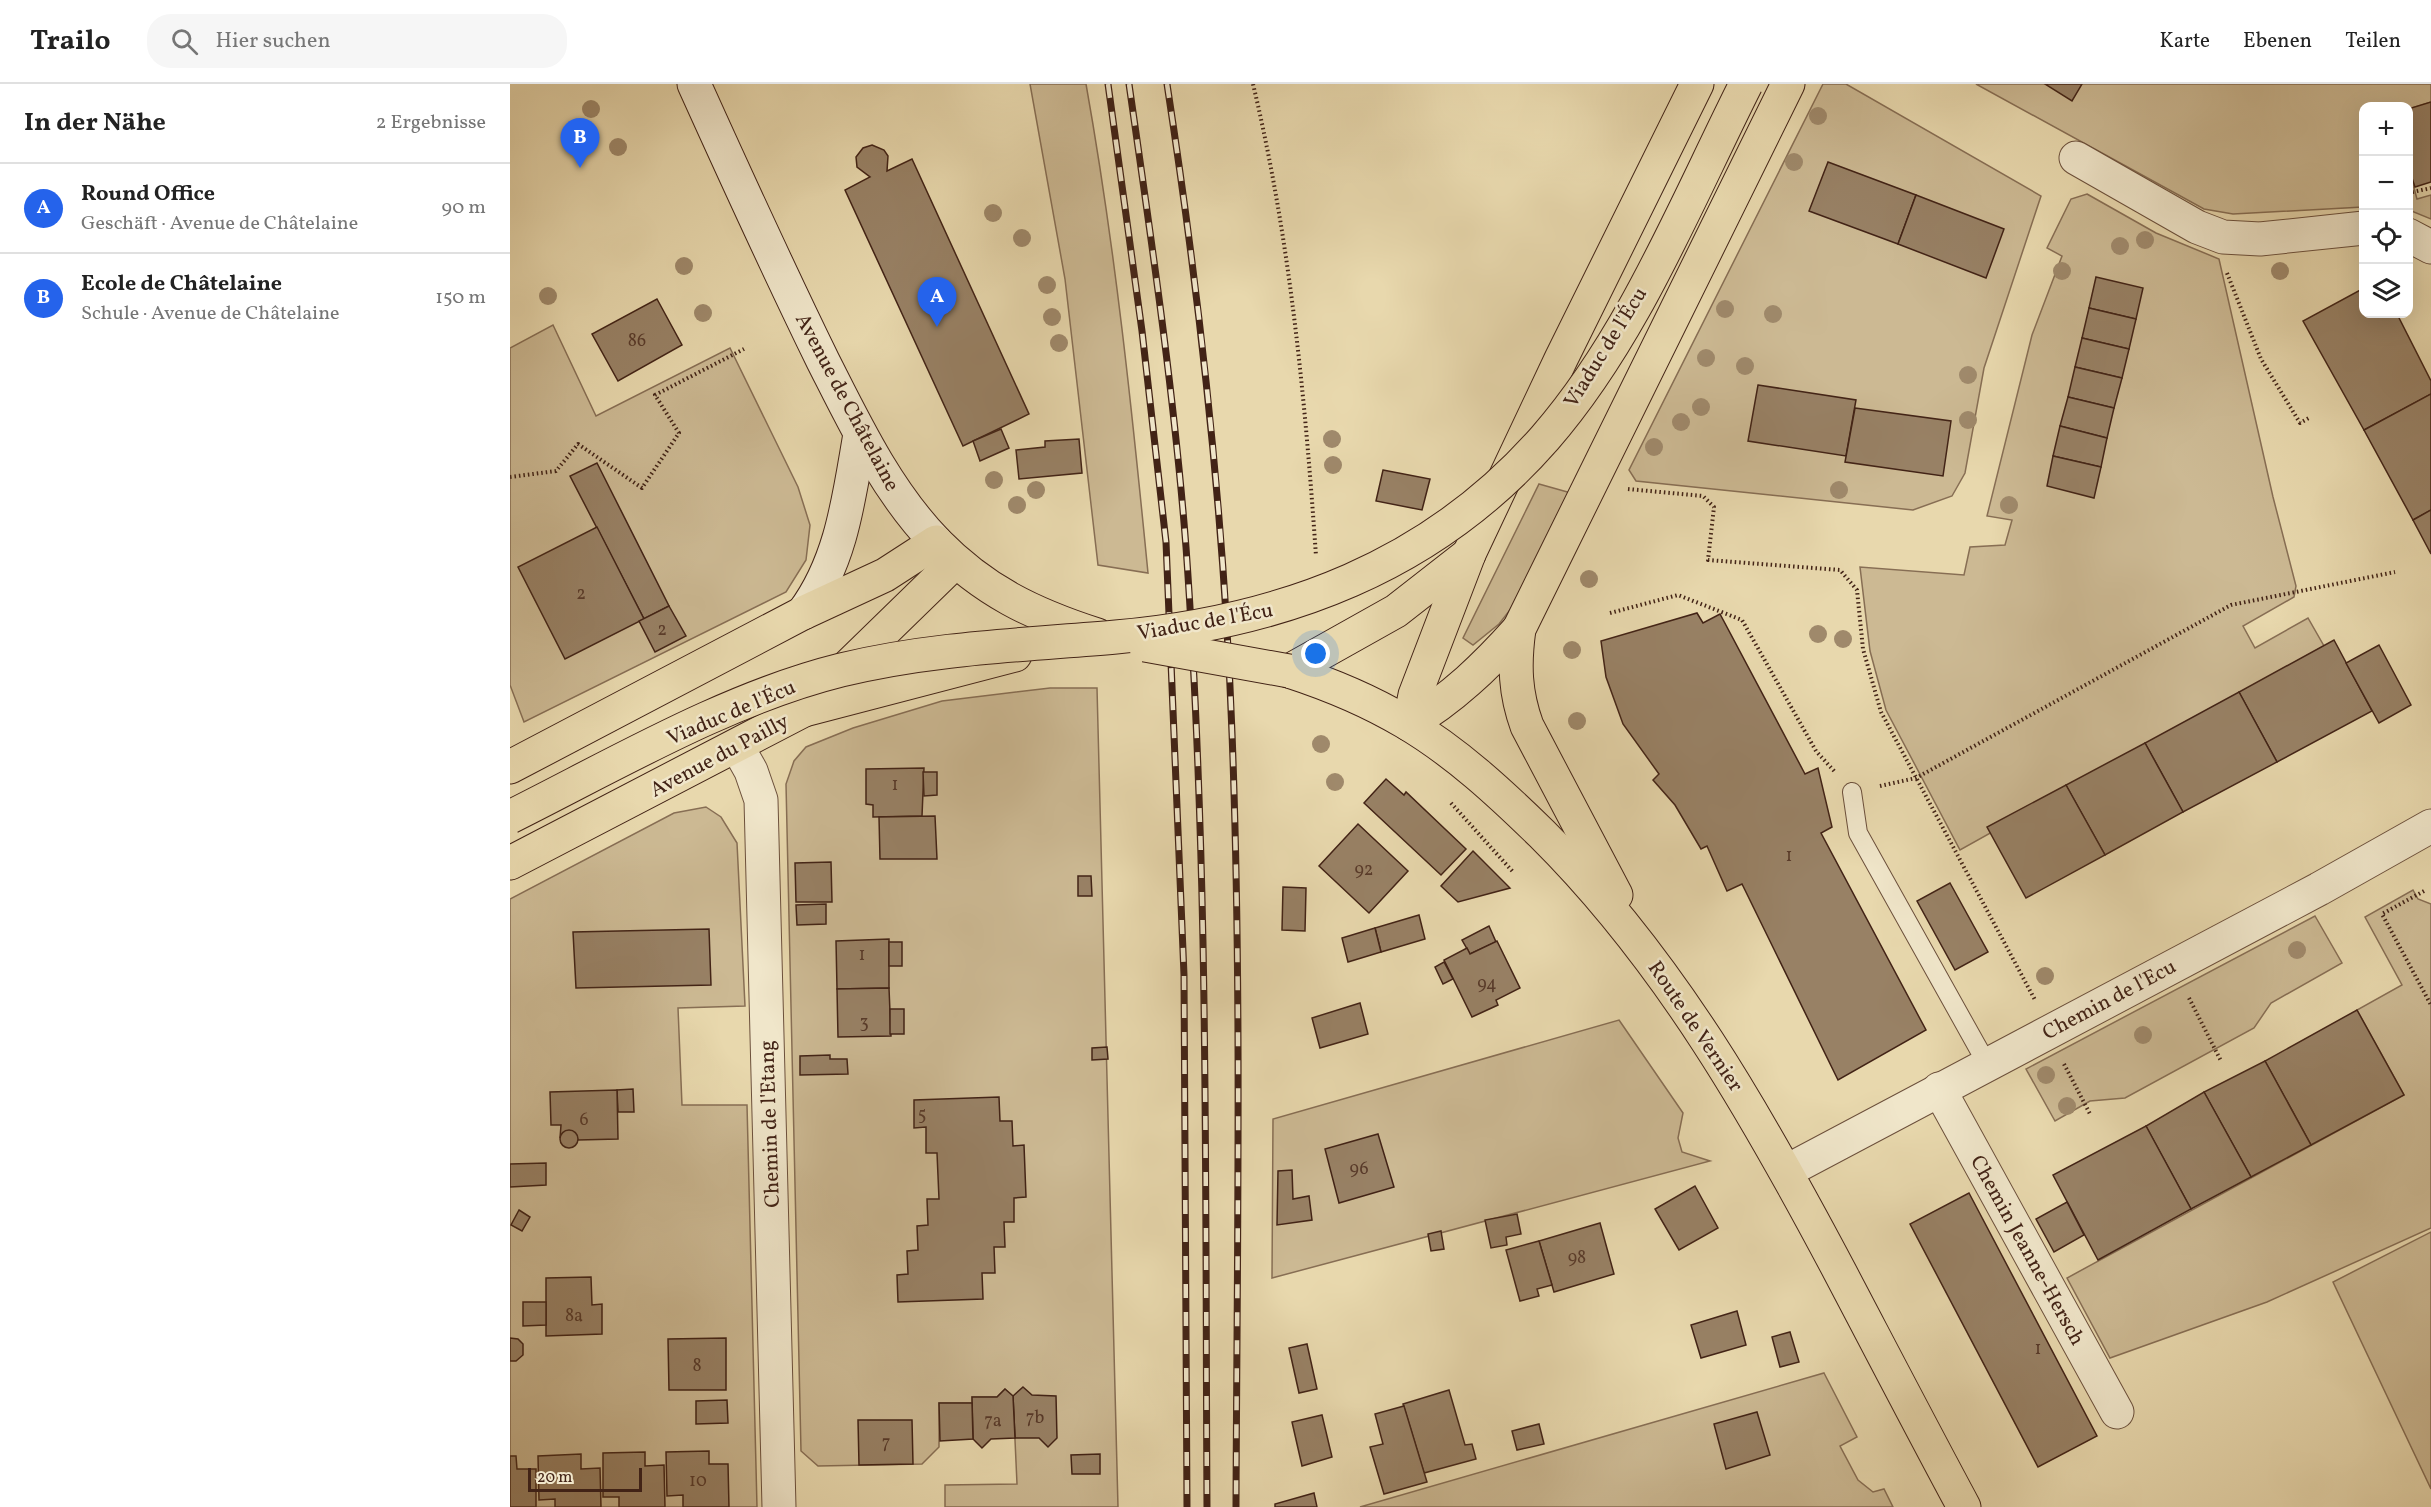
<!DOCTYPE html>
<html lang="de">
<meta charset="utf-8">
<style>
body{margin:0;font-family:Vollkorn,serif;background:#f6f6f6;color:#222}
.controls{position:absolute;right:18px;top:18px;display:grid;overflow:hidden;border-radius:12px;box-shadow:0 6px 24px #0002}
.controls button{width:54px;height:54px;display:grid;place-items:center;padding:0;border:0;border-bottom:2px solid #e0e0e0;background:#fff;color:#222;font:30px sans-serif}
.scale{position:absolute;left:18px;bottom:15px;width:114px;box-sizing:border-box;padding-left:6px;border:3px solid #422316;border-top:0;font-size:16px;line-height:21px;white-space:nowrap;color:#422316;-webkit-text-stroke:4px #f0e6ca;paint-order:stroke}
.you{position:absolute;left:806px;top:570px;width:21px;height:21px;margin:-15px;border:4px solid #fff;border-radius:50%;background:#1a73e8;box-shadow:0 0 0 9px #1a73e833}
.badge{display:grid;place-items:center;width:39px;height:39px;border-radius:50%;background:#2563eb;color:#fff;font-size:20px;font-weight:700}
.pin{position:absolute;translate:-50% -50px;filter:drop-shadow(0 2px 3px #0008)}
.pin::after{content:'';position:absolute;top:32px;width:21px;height:18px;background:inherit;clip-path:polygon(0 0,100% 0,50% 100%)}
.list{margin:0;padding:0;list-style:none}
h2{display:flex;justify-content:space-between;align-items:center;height:78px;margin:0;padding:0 24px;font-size:26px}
h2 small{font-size:20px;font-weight:400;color:#767676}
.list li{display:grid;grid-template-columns:39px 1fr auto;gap:18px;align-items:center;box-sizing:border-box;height:90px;padding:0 24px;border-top:2px solid #e0e0e0}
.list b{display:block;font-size:22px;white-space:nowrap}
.list p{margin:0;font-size:20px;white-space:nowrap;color:#767676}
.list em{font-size:20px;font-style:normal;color:#767676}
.icon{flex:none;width:33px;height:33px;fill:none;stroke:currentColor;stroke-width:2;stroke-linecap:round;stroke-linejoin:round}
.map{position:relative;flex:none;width:1921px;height:1423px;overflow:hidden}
header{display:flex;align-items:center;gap:36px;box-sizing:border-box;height:84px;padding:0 30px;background:#fff;border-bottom:2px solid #e0e0e0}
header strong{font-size:28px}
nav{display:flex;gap:33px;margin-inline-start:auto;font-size:21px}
.search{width:420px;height:54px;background:#f6f6f6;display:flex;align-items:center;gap:15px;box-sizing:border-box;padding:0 21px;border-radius:24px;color:#767676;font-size:22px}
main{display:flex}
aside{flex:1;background:#fff}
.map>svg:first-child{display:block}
</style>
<header>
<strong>Trailo</strong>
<div class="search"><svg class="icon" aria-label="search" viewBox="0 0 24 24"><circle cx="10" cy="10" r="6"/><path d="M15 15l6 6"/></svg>Hier suchen</div>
<nav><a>Karte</a><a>Ebenen</a><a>Teilen</a></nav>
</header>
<main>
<aside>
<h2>In der Nähe<small>2 Ergebnisse</small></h2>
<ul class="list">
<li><span class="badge">A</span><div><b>Round Office</b><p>Geschäft · Avenue de Châtelaine</p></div><em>90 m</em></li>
<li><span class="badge">B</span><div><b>Ecole de Châtelaine</b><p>Schule · Avenue de Châtelaine</p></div><em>150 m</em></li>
</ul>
</aside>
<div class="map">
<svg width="1921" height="1423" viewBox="0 0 1921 1423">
<rect width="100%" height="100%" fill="#e8d8ad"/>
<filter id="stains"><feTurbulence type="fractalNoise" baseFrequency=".00333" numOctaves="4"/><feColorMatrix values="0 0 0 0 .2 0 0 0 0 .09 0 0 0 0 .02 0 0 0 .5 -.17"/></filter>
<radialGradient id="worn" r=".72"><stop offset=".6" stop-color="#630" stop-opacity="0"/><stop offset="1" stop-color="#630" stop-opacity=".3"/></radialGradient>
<g fill="#ccb993" stroke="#876e54" stroke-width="1.5">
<path d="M520,0H576C605,162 622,326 638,489L588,481L555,195Z"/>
<polygon points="1313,0 1336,0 1531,112 1474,284 1455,389 1442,412 1403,426 1126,397 1119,386"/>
<polygon points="1466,0 1921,0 1921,18 1899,25 1898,22 1854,22 1853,123 1723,130 1694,125"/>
<polygon points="1898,82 1907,115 1921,111 1921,135 1899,126"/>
<polygon points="1577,110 1646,149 1709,175 1763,413 1786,502 1784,513 1733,542 1745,564 1798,534 1814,562 1450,766 1376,626 1360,567 1350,483 1454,491 1460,463 1495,461 1502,436 1477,432 1522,251 1552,172 1537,164 1561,115"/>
<polygon points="43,241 86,332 220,264 288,403 300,441 296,476 276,508 14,638 0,601 0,264"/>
<polygon points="1029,400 1061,409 1014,508 989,540 963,561 953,554"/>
<polygon points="540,604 587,604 608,1423 435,1423 435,1401 507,1400 503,1312 495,1305 487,1313 462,1313 462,1319 429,1319 429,1363 412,1380 308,1382 291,1367 276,700 284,677 296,663 343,644 432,617"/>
<polygon points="196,723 211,733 227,759 235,922 168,924 172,1021 237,1021 247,1423 0,1423 0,815 164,729"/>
<polygon points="1903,806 1908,815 1921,820 1921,1144 1757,1218 1600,1274 1557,1194 1894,1011 1847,926 1892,901 1855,833"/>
<polygon points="1805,832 1832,879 1761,919 1744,944 1615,1014 1580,1017 1545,1037 1516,985"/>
<polygon points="1109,936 1173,1029 1168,1054 1172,1068 1200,1077 762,1194 763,1035"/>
<polygon points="1921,1148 1921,1405 1823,1198"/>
<polygon points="1314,1289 1347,1353 1330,1362 1348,1396 1363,1408 1374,1405 1383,1423 850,1423"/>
</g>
<g fill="#988165" stroke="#422316" stroke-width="1.5">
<polygon points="1535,0 1572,0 1562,17"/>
<polygon points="1921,18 1921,98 1905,103 1898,82 1898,25"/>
<polygon points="362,61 374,66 378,72 377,87 402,75 519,330 453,362 335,106 360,93 347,83 346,73 353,64"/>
<polygon points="1318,78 1406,111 1388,160 1299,127"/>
<polygon points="1406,111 1494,145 1476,194 1388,160"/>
<polygon points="1586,193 1633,204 1626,235 1579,224"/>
<polygon points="1854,204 1854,230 1887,230 1921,297 1921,310 1854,346 1793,237"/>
<polygon points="147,215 172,261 108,297 82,250"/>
<polygon points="1579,224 1626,235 1619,265 1572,254"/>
<polygon points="1572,254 1619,265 1612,294 1565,283"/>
<polygon points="1565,283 1612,294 1604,324 1558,313"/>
<polygon points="1248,301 1346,316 1336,372 1238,357"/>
<polygon points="1921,310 1921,426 1903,436 1854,346"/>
<polygon points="1558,313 1604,324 1597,354 1550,342"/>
<polygon points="1345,324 1441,337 1433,392 1335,378"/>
<polygon points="1550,342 1597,354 1591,383 1543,372"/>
<polygon points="491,345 499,364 470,377 463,357"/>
<polygon points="569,355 572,389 509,395 506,366 535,363 535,357"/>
<polygon points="1543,372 1591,383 1584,414 1537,402"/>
<polygon points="87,379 159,522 134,535 60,392"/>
<polygon points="873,386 920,395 912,426 866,417"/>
<polygon points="1921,426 1921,470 1903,436"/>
<polygon points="87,443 134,535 55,575 8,483"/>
<polygon points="159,522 176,552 145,568 129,537"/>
<polygon points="1187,529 1193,539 1210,530 1295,690 1308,684 1322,743 1311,749 1416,946 1328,996 1232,800 1217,807 1197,762 1191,765 1165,721 1143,696 1149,690 1113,640 1096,593 1091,557"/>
<polygon points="1824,556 1862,627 1767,678 1729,608"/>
<polygon points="1869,561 1901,621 1869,639 1836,579"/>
<polygon points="1729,608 1767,678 1673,728 1635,659"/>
<polygon points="1635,659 1673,728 1595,771 1556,701"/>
<polygon points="414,684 412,732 363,733 363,721 356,720 356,685"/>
<polygon points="413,688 427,688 427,711 414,712"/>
<polygon points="876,695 894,711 896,708 956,765 931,791 854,719"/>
<polygon points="1556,701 1595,771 1516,814 1477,743"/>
<polygon points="425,732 427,775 370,775 369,733"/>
<polygon points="848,740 898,787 859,829 809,782"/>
<polygon points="963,767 1000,804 948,818 931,802"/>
<polygon points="321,778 322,818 286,818 285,779"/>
<polygon points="568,792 581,792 582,812 568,812"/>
<polygon points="1440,799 1478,868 1445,886 1407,817"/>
<polygon points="773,803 796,804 795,847 772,846"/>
<polygon points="316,820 316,840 287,841 286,821"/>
<polygon points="909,831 915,855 871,868 865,844"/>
<polygon points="979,842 986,858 960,870 952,856"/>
<polygon points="865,844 871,868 838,878 832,854"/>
<polygon points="199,845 201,901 66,904 63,848"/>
<polygon points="379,855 379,904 327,905 326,857"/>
<polygon points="987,857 1010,904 986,916 988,921 962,933 934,876 957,864 960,870"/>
<rect x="379" y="858" width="13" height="24"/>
<polygon points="934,878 943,895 933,900 925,883"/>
<polygon points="379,904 381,952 328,953 327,905"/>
<polygon points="850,919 858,950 810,964 802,934"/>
<rect x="380" y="925" width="14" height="25"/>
<polygon points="1847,926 1894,1011 1801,1061 1755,977"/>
<polygon points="597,963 598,975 582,976 582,964"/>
<polygon points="320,971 320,975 337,975 338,990 290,991 290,972"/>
<polygon points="1755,977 1801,1061 1741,1093 1694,1008"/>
<polygon points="123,1005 124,1028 108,1028 107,1006"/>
<polygon points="107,1006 108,1055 68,1056 62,1047 53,1049 50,1054 51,1041 41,1041 40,1008"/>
<polygon points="1694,1008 1741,1093 1681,1125 1636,1042"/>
<polygon points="489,1013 490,1037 502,1037 503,1062 514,1061 516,1113 504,1114 504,1138 494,1138 495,1163 484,1163 485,1189 472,1189 473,1215 388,1218 387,1191 398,1190 397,1167 408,1166 407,1142 418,1141 417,1115 429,1115 427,1069 416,1069 416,1043 404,1044 404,1016"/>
<polygon points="1636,1042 1681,1125 1588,1176 1543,1091"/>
<circle cx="59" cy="1055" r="9"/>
<polygon points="868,1050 884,1103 829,1119 815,1065"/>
<polygon points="36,1079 36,1101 0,1103 0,1080"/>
<polygon points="782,1086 783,1115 799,1112 802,1136 767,1141 768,1087"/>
<polygon points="1185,1102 1208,1144 1169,1166 1145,1125"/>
<polygon points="1459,1109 1587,1352 1528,1383 1400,1140"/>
<polygon points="1557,1118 1574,1151 1544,1168 1526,1135"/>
<polygon points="9,1126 20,1133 12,1147 1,1141"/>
<polygon points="1007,1130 1011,1150 996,1153 997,1161 981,1164 975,1136"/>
<polygon points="1090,1139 1104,1190 1044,1208 1029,1157"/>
<polygon points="931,1147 934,1165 921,1167 918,1150"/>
<polygon points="1029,1157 1042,1201 1027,1205 1029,1212 1010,1217 996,1166"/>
<polygon points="81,1193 82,1221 92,1220 92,1250 36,1252 36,1194"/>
<polygon points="13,1218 36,1218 36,1241 13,1242"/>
<polygon points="1227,1227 1236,1261 1191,1274 1181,1241"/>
<polygon points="1280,1248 1289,1278 1270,1283 1262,1253"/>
<polygon points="0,1254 8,1255 13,1260 13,1271 6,1277 0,1277"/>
<polygon points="216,1254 216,1306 159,1306 158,1255"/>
<polygon points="797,1260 807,1305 789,1309 779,1264"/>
<polygon points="513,1303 522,1311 546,1312 547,1354 538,1363 529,1354 505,1354 503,1312"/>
<polygon points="495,1305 503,1312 505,1354 481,1355 472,1364 463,1355 462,1313 487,1313"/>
<polygon points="939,1306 955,1361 962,1360 966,1375 914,1389 893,1320"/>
<polygon points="217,1316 218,1339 186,1340 186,1317"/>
<polygon points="429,1319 462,1319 463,1355 430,1357"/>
<polygon points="894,1322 917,1398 874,1410 860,1363 873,1360 865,1330"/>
<polygon points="1247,1328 1260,1371 1216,1385 1204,1340"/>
<polygon points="812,1331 822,1373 792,1382 782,1338"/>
<polygon points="348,1336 402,1336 403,1380 349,1381"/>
<polygon points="1029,1340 1034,1360 1007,1366 1002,1347"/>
<polygon points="199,1367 199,1380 218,1380 219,1423 173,1423 173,1411 157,1412 156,1368"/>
<polygon points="135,1368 135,1382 154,1381 155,1423 109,1423 109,1413 93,1413 93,1369"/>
<polygon points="71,1370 71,1385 90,1384 91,1423 45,1423 45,1415 29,1416 28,1372"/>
<polygon points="590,1370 590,1390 562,1390 561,1371"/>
<polygon points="0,1372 6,1372 7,1385 26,1385 26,1423 0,1423"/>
<polygon points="804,1409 807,1423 765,1423 765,1420"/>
</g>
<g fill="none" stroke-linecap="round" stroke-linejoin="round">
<defs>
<polyline id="lane" points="1342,708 1348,749 1477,980"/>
<g id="street">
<polyline points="1566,74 1687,143 1713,153 1750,155 1854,144"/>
<polyline points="1898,151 1921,163"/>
<polyline points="227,662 241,687 251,716 269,1423"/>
<polyline points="1429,1005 1607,1328"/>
<polyline points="1277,1087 1809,805 1921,742"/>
</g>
<g id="secondary">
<path d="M184,0C226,93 268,185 313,277C345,340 376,406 426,458"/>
<path d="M293,529C332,477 339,413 350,350"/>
</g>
<g id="primary">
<path d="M779,587C819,600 858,616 895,638C946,668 990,709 1032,750C1159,876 1247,1031 1330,1188C1371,1266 1412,1345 1454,1423"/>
<polyline points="779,587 886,527 959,470"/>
<polyline points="294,626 505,571"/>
<polyline points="899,640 905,611 959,470 1051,275 1187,0"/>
<path d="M899,640C942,615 976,582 1009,545"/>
<path d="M0,683L293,529L375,491L426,458C474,507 522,530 587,551"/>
<polyline points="0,779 292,627 445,478"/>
<path d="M1106,811L1017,642C1005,609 1004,581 1009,545L1278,0"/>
</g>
</defs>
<use href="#lane" stroke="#6c503c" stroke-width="20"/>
<use href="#street" stroke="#6c503c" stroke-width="35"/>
<use href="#secondary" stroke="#422316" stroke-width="35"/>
<use href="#primary" stroke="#422316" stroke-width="35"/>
<g stroke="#422316" stroke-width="4" stroke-dasharray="1.5 3" stroke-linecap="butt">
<path d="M743,0C780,155 795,313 806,472"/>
<polyline points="1898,109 1921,104"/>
<polyline points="1717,189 1751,275 1790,339 1799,334"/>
<polyline points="0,393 46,387 68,360 132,404 169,349 145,311 234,265"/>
<polyline points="1118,405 1193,412 1204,423 1198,476 1330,486 1347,506 1353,565 1371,628 1525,916"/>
<polyline points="1100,529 1168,511 1232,536 1306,667 1325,688"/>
<polyline points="1370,702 1406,694 1721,521 1885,488"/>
<polyline points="941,719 1004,789"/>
<polyline points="1914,807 1872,830 1921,921"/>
<polyline points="1679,914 1711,977"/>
<polyline points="1554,980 1580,1030"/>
</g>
<use href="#lane" stroke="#f0e6ca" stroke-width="18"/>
<use href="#street" stroke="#f0e6ca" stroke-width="33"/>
<use href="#secondary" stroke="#f0e6ca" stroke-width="33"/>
<use href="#primary" stroke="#e8d8ad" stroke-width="33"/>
<defs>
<g id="rail">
<polyline points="598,0 632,247 656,458 674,891 677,1423"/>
<path d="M619,0C641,154 664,308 676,463C699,782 695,1103 697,1423"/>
<path d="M657,0C690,215 714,431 722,649C732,907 727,1165 726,1423"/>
</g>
</defs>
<use href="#rail" stroke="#422316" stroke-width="7"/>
<use href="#rail" stroke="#f0e6ca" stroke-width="4.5" stroke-dasharray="14" stroke-linecap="butt"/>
<defs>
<g id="primary-bridge">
<polyline points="635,561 779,587"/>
<path d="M0,733C104,681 218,614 331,586C421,564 513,561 606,553C773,538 922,483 1035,354C1123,253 1176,119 1236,0"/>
</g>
</defs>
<use href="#primary-bridge" stroke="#422316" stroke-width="35" stroke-linecap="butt"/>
<use href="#primary-bridge" stroke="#e8d8ad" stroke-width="33"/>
</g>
<g fill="#9f896b">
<circle cx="81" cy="25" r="9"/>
<circle cx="1308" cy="32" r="9"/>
<circle cx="108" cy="63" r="9"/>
<circle cx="1284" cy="78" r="9"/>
<circle cx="483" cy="129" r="9"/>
<circle cx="512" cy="154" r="9"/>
<circle cx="1635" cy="156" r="9"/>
<circle cx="1610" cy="162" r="9"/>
<circle cx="174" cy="182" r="9"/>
<circle cx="1552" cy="187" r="9"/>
<circle cx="1770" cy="187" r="9"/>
<circle cx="537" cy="201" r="9"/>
<circle cx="38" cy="212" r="9"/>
<circle cx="1215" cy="225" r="9"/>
<circle cx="193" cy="229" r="9"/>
<circle cx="1263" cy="230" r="9"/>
<circle cx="542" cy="233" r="9"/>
<circle cx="549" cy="259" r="9"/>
<circle cx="1196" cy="274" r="9"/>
<circle cx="1235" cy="282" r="9"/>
<circle cx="1458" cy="291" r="9"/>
<circle cx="1191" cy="323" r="9"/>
<circle cx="1458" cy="336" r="9"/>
<circle cx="1171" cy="338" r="9"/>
<circle cx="822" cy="355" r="9"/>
<circle cx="1144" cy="363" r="9"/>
<circle cx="823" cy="381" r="9"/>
<circle cx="484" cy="396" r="9"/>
<circle cx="526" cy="406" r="9"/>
<circle cx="1329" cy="406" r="9"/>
<circle cx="507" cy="421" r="9"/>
<circle cx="1499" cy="421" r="9"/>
<circle cx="1079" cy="495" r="9"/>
<circle cx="1308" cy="550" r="9"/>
<circle cx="1333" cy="555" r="9"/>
<circle cx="1062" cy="566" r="9"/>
<circle cx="1067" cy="637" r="9"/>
<circle cx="811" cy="660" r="9"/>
<circle cx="825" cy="698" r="9"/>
<circle cx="1787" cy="866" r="9"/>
<circle cx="1535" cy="892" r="9"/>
<circle cx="1633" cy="951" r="9"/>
<circle cx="1536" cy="991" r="9"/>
<circle cx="1557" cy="1022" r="9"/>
</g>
<g text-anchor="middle" stroke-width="5" stroke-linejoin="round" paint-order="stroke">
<g font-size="18" fill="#583a2a">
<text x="127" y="262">86</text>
<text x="71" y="515">2</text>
<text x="152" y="551">2</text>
<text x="385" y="706">1</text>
<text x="1279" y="777">1</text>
<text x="854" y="791">92</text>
<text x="352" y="876">1</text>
<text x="977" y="905">94</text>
<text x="354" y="944">3</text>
<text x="412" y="1036">5</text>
<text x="74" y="1041">6</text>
<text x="849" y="1090">96</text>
<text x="1067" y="1179">98</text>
<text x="64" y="1237">8a</text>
<text x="1528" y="1270">1</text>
<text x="187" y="1287">8</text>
<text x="525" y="1339">7b</text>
<text x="483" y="1342">7a</text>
<text x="376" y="1364">7</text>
<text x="188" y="1402">10</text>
</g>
<g font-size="21" fill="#422316" stroke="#f0e6ca">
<text transform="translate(1095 263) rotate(-58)" y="7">Viaduc de l'Écu</text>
<text transform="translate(338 318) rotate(62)" y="7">Avenue de Châtelaine</text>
<text transform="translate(695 537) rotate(-10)" y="7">Viaduc de l'Écu</text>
<text transform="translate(221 628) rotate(-23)" y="7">Viaduc de l'Écu</text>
<text transform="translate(209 671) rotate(-28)" y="7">Avenue du Pailly</text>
<text transform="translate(1599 915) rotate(-28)" y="7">Chemin de l'Ecu</text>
<text transform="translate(1186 942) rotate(56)" y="7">Route de Vernier</text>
<text transform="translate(259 1040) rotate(-92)" y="7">Chemin de l'Etang</text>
<text transform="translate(1518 1166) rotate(61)" y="7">Chemin Jeanne-Hersch</text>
</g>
</g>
<rect width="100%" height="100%" filter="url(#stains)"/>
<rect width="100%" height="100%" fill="url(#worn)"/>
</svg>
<div class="controls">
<button>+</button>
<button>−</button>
<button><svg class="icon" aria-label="locate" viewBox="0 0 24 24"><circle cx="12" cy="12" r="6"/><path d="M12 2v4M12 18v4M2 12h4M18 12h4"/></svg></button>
<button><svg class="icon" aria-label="layers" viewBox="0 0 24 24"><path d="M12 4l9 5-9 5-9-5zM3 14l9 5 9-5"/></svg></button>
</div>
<div class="scale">20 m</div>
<div class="you"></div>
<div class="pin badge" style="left:427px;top:243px">A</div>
<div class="pin badge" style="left:70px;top:84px">B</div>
</div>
</main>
